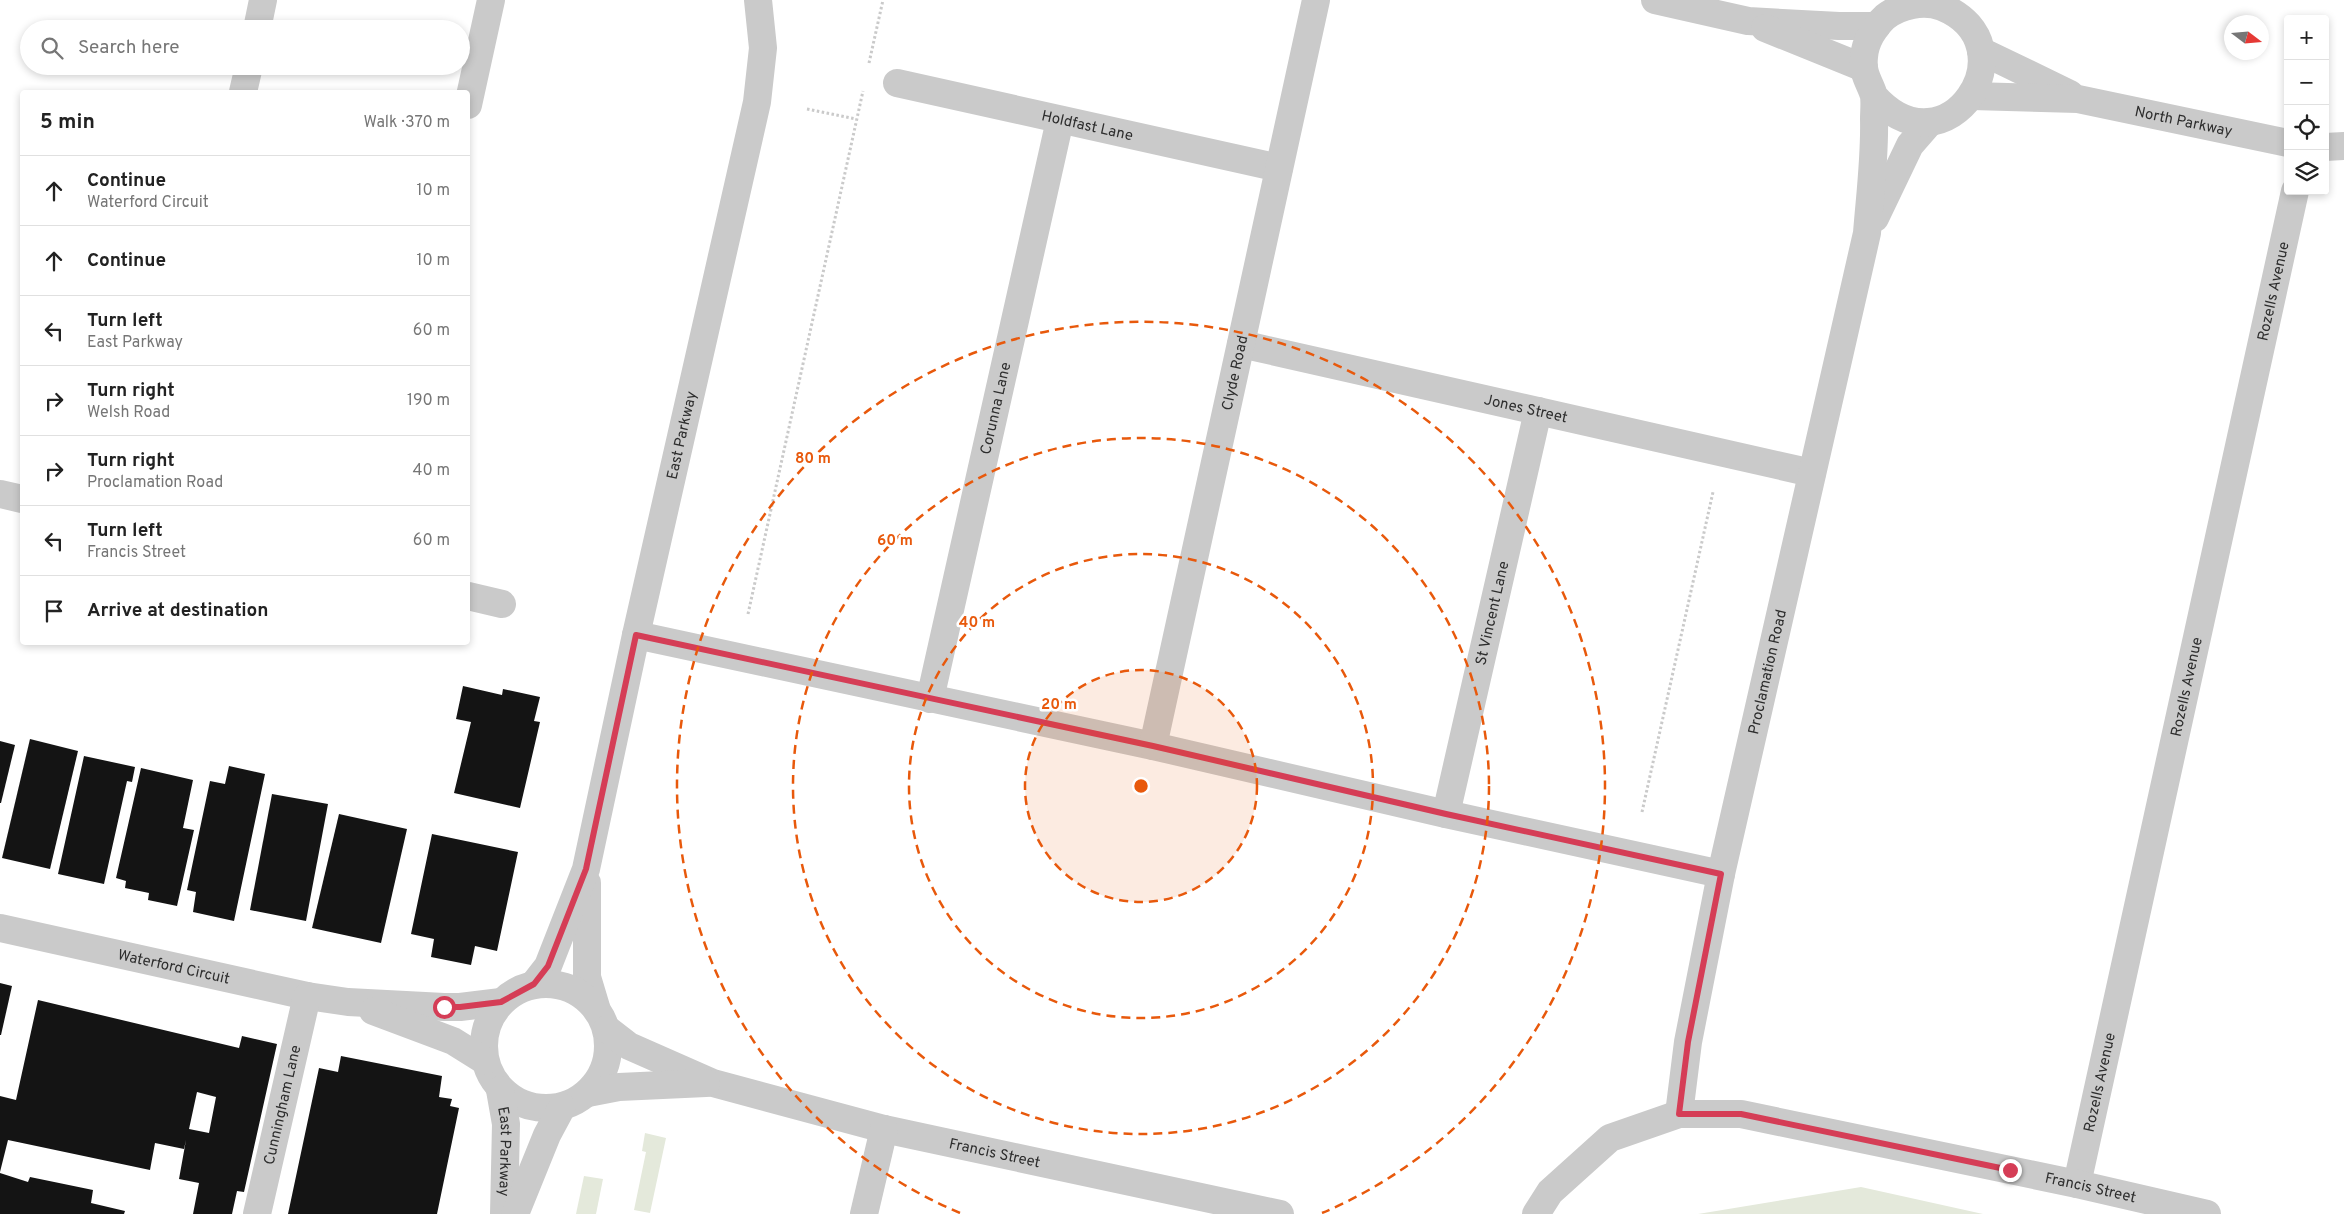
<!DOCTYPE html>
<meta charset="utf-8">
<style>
body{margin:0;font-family:Overpass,sans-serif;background:#f2f2f2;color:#222}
.controls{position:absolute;right:15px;top:15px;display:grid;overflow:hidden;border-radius:5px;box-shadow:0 2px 8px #0003}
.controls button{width:45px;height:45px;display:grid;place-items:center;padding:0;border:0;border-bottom:1px solid #e0e0e0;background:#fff;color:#222;font:25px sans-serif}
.compass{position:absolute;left:2224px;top:15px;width:45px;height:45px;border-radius:50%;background:#fff;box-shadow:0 2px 8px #0003;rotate:106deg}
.stop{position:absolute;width:15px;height:15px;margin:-11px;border:4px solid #d53d56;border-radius:50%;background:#fff}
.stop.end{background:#d53d56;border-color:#fff;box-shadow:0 1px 5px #0008}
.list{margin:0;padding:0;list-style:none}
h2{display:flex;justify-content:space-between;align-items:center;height:65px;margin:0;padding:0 20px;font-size:21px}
h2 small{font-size:16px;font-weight:400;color:#767676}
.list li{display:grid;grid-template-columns:32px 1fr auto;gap:15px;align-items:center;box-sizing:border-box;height:70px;padding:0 20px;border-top:1px solid #e0e0e0}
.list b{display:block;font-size:19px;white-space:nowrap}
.list p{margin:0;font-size:16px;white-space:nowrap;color:#767676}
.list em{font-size:16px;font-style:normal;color:#767676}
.icon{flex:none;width:28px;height:28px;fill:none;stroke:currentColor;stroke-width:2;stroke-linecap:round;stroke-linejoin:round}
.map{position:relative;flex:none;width:2344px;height:1214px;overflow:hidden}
.search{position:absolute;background:#fff;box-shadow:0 2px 8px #0003;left:20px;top:20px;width:450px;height:55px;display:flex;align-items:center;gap:12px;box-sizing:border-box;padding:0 18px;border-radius:28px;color:#767676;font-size:19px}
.panel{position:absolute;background:#fff;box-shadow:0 2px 8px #0003;left:20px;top:90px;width:450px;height:555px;border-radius:5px}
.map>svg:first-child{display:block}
</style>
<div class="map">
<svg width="2344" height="1214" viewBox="0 0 2344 1214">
<rect width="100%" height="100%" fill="#fff"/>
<g fill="#e4e9db">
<polygon points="645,1133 666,1138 650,1213 634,1210 646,1152 642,1151"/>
<polygon points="584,1176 603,1179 596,1214 576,1214"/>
<polygon points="1861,1187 1983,1214 1698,1214"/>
</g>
<g fill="#141414" fill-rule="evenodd">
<polygon points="463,686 502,695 503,689 540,697 534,721 540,722 520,808 454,793 471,722 456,719"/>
<polygon points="30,739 78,751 50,869 2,858"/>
<polygon points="0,741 15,745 1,803 0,803"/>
<polygon points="84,756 135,767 132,782 127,781 104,884 58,874"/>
<polygon points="229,766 265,774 234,921 193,912 196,892 187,890 210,781 225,784"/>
<polygon points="141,768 193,780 183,828 194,830 177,906 148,900 149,893 125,888 126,881 116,878"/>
<polygon points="272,794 328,804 306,921 250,910"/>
<polygon points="339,814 407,829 381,943 312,928"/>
<polygon points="432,834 518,852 497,951 475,946 471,965 431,957 434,939 411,934"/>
<polygon points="0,983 12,986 1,1035 0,1035"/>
<path d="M38,1000L239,1048L242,1036L277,1044L244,1192L237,1191L232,1214H193L199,1183L179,1179L186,1140L184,1149L155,1143L150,1170L8,1140L0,1172V1096L16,1100ZM197,1092L216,1097L209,1133L189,1129Z"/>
<polygon points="341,1056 442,1076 439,1097 452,1099 450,1106 459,1108 437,1214 288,1214 319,1068 338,1072"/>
<polygon points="0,1173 28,1182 30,1177 93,1190 91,1203 125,1211 124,1214 0,1214"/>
</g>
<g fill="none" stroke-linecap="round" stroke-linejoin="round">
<g stroke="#cacaca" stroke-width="3" stroke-dasharray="2.5 2.5" stroke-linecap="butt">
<polyline points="869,63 883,0"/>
<polyline points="807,109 856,119"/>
<polyline points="748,614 863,91"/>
<polyline points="1642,812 1713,492"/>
</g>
<g stroke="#cacaca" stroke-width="28">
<polyline points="1655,0 1748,21 1839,26 1877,26"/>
<polyline points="1765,28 1864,68"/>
<polyline points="257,29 263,0"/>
<polyline points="1981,51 2070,94"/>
<path id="s1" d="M897,83L1279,168"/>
<polyline points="243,92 249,66"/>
<path id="s2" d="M1972,96L2078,99L2288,143"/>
<polyline points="468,105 491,0"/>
<polyline points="2325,147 2344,146"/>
<polyline points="1875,218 1910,145 1930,122"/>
<path id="s3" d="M1241,344L1812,473"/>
<polyline points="0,494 22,499"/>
<polyline points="468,596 502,604"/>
<polyline points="636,635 1153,746 1446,814 1721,874"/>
<path id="s4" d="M930,699L1060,120"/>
<path id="s5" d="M1153,746L1316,0"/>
<path id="s6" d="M1446,814L1538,411"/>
<polyline points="587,883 587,977 596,1007"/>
<path id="s7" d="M0,928L307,996L348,1002L444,1007H460L501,1002"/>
<path id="s8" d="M534,984L548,966L586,869L636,635L757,102L763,48L758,0"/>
<circle cx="546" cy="1046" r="62"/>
<polyline points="373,1011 453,1041 485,1061"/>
<path id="s9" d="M607,1029L629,1046L713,1083L884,1129L1280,1214"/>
<path id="s10" d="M500,1090L506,1124L504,1214"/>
<polyline points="588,1093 619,1087 706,1083"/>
<path id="s11" d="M1679,1114L1688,1042L1721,874L1867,233C1870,195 1875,157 1874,119C1874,112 1875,103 1874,96C1870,82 1862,75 1864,57C1865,42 1874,27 1885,17C1900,5 1924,0 1942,7C2034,45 1947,178 1874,96"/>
<path id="s12" d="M2077,1184L2295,191"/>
<path id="s13" d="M257,1214L307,996"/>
<polyline points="515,1214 547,1135 562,1107"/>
<polyline points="864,1214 884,1129"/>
<path id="s14" d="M1536,1214L1550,1192L1610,1138L1679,1114H1741L2077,1184L2207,1214"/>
</g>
</g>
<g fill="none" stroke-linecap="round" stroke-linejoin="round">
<polyline stroke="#d53d56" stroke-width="6" points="444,1007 460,1007 501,1002 534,984 548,966 586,869 636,635 1153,746 1446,814 1721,874 1688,1042 1679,1114 1741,1114 2010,1170"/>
</g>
<circle cx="1141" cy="786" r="116" fill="#e8590c" fill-opacity=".12"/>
<g fill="none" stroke="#e8590c" stroke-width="2.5" stroke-dasharray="9 6">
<circle cx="1141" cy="786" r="116"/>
<circle cx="1141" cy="786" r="232"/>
<circle cx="1141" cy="786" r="348"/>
<path d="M960 1213A464 464 0 1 1 1322 1213"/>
</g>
<g text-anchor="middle" stroke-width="5" stroke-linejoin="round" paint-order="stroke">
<g font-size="15" fill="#2d2d2d" stroke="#fff">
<text dy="5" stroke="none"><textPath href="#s2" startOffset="214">North Parkway</textPath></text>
<text dy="5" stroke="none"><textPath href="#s1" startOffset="195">Holdfast Lane</textPath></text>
<text dy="5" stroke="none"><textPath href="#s12" startOffset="914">Rozells Avenue</textPath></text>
<text dy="5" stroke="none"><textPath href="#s5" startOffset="382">Clyde Road</textPath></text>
<text dy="5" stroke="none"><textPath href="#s3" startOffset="292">Jones Street</textPath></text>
<text dy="5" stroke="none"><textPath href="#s4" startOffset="298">Corunna Lane</textPath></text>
<text dy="5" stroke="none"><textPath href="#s8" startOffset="571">East Parkway</textPath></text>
<text dy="5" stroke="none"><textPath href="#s6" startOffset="206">St Vincent Lane</textPath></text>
<text dy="5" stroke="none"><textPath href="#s11" startOffset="451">Proclamation Road</textPath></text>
<text dy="5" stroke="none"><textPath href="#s12" startOffset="509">Rozells Avenue</textPath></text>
<text dy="5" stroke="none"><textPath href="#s7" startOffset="178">Waterford Circuit</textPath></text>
<text dy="5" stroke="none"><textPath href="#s12" startOffset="104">Rozells Avenue</textPath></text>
<text dy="5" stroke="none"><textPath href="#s13" startOffset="112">Cunningham Lane</textPath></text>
<text dy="5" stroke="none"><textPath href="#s10" startOffset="62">East Parkway</textPath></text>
<text dy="5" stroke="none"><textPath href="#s9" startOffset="410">Francis Street</textPath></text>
<text dy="5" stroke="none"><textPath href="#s14" startOffset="599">Francis Street</textPath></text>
</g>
</g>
<circle cx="1141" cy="786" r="8" fill="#e8590c" stroke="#fff" stroke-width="2.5"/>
<g font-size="15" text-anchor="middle" font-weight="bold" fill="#e8590c" stroke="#fff" stroke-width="5" stroke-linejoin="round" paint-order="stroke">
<text x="813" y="463">80 m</text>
<text x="895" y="545">60 m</text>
<text x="977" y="627">40 m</text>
<text x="1059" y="709">20 m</text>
</g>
</svg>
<div class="controls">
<button>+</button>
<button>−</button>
<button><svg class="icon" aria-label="locate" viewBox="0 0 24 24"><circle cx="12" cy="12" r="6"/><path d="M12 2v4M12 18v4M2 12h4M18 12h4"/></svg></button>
<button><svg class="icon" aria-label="layers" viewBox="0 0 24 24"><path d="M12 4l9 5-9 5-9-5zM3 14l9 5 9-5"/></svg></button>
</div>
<svg class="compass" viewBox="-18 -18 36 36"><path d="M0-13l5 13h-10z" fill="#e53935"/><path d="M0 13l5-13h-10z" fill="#767676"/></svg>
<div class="stop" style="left:444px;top:1007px"></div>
<div class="stop end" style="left:2010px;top:1170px"></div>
<div class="search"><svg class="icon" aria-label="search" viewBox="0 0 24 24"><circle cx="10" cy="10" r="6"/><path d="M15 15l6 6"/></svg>Search here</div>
<section class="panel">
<h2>5 min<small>Walk · 370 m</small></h2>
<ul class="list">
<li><svg class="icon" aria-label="ahead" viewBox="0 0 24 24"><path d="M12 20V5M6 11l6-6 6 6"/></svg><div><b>Continue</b><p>Waterford Circuit</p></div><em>10 m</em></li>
<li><svg class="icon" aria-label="ahead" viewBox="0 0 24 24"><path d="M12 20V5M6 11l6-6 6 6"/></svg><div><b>Continue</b></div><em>10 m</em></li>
<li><svg class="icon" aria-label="left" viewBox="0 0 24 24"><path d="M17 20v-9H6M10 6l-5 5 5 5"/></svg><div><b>Turn left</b><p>East Parkway</p></div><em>60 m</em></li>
<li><svg class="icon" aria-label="right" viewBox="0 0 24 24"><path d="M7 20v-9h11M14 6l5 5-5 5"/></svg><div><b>Turn right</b><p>Welsh Road</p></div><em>190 m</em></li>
<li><svg class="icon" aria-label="right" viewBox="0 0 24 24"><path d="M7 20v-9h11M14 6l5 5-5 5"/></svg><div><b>Turn right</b><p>Proclamation Road</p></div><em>40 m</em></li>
<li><svg class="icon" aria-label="left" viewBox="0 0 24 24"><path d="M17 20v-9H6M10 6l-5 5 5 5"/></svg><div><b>Turn left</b><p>Francis Street</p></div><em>60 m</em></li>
<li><svg class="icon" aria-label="arrive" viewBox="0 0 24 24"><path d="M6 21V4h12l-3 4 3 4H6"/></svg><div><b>Arrive at destination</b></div></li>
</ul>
</section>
</div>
